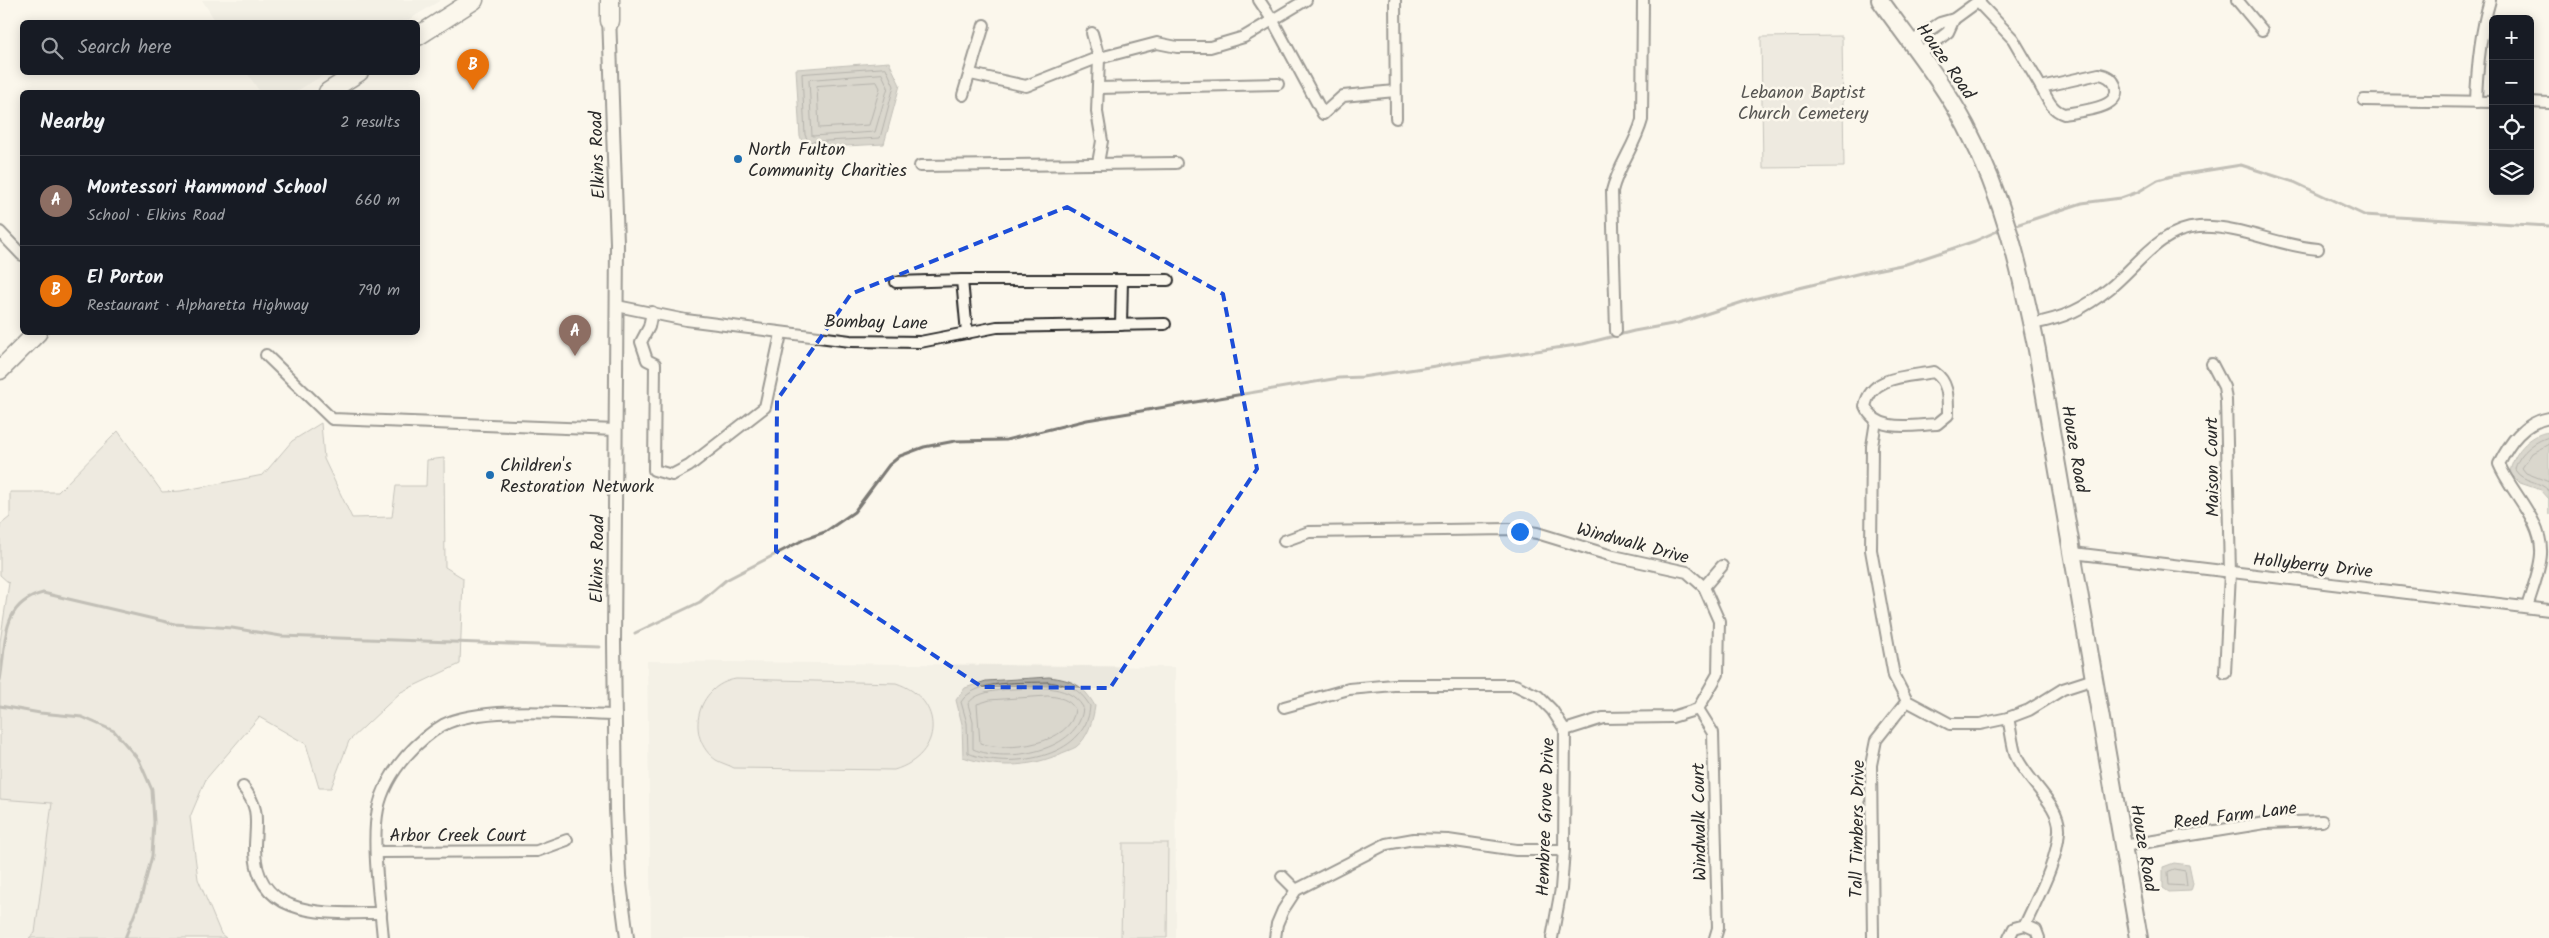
<!DOCTYPE html>
<meta charset="utf-8">
<style>
body{margin:0;font-family:Kalam,sans-serif;background:#242831;color:#f1f3f6}
.controls{position:absolute;right:15px;top:15px;display:grid;overflow:hidden;border-radius:8px;box-shadow:0 2px 12px #0003}
.controls button{width:45px;height:45px;display:grid;place-items:center;padding:0;border:0;border-bottom:1px solid #363941;background:#171b24;color:#f1f3f6;font:25px sans-serif}
.you{position:absolute;left:1519px;top:531px;width:18px;height:18px;margin:-12px;border:4px solid #fff;border-radius:50%;background:#1a73e8;box-shadow:0 0 0 8px #1a73e833}
.badge{display:grid;place-items:center;width:32px;height:32px;border-radius:50%;background:#ea580c;color:#fff;font-size:16px;font-weight:700}
.pin{position:absolute;translate:-50% -41px;filter:drop-shadow(0 1px 2px #0008)}
.pin::after{content:'';position:absolute;top:26px;width:18px;height:15px;background:inherit;clip-path:polygon(0 0,100% 0,50% 100%)}
.list{margin:0;padding:0;list-style:none}
h2{display:flex;justify-content:space-between;align-items:center;height:65px;margin:0;padding:0 20px;font-size:21px}
h2 small{font-size:16px;font-weight:400;color:#9ea1a6}
.list li{display:grid;grid-template-columns:32px 1fr auto;gap:15px;align-items:center;box-sizing:border-box;height:90px;padding:0 20px;border-top:1px solid #363941}
.list b{display:block;font-size:19px;white-space:nowrap}
.list p{margin:0;font-size:16px;white-space:nowrap;color:#9ea1a6}
.list em{font-size:16px;font-style:normal;color:#9ea1a6}
.icon{flex:none;width:28px;height:28px;fill:none;stroke:currentColor;stroke-width:2;stroke-linecap:round;stroke-linejoin:round}
.map{position:relative;flex:none;width:2549px;height:938px;overflow:hidden}
.search{position:absolute;background:#171b24;box-shadow:0 2px 12px #0003;left:20px;top:20px;width:400px;height:55px;display:flex;align-items:center;gap:12px;box-sizing:border-box;padding:0 18px;border-radius:8px;color:#9ea1a6;font-size:19px}
.panel{position:absolute;background:#171b24;box-shadow:0 2px 12px #0003;left:20px;top:90px;width:400px;height:245px;border-radius:8px}
.map>svg:first-child{display:block}
</style>
<div class="map">
<svg width="2549" height="938" viewBox="0 0 2549 938">
<rect width="100%" height="100%" fill="#fbf7ec"/>
<filter id="ink" filterUnits="userSpaceOnUse"><feTurbulence type="fractalNoise" baseFrequency=".02" numOctaves="2"/><feDisplacementMap in="SourceGraphic" scale="10" xChannelSelector="R" yChannelSelector="G"/><feConvolveMatrix kernelMatrix="1 2 1 2 8 2 1 2 1" color-interpolation-filters="sRGB"/></filter>
<g filter="url(#ink)">
<g fill="#ebe8de">
<polygon points="202,0 441,0 405,22 216,22"/>
<polygon points="247,73 327,73 295,92 260,92"/>
<polygon points="647,661 1175,667 1176,938 651,938"/>
<polygon points="0,775 75,785 49,938 0,938"/>
</g>
<g fill="#dddad0" stroke="#84827e">
<polygon points="1842,36 1844,167 1763,168 1761,37"/>
<polygon points="321,423 324,459 352,518 392,517 396,486 426,486 427,460 444,458 445,567 463,578 460,664 401,692 349,741 331,788 319,788 306,744 259,717 206,779 190,817 198,879 221,934 226,938 29,938 35,933 52,803 0,799 0,642 9,583 0,575 0,525 10,517 10,492 58,492 118,431 162,492 181,491 263,475 292,441"/>
<path d="M736,679L896,683C945,699 944,755 894,770L734,768C729,765 721,763 716,760C684,737 697,685 736,679Z"/>
<polygon points="1123,843 1168,843 1167,938 1121,938"/>
</g>
<g fill="#b1afa7" stroke="#7b7a75">
<polygon points="889,62 900,85 884,144 807,148 800,137 796,69"/>
<path d="M2549,432V515V499L2541,490L2520,483L2510,473C2512,455 2529,434 2549,432Z"/>
<path d="M1049,677C1073,680 1083,685 1095,706C1093,720 1088,738 1076,747C1071,750 1063,752 1058,755C1026,768 995,768 963,757L962,724L956,700L965,688L986,681Z"/>
<polygon points="2174,863 2189,865 2193,884 2191,891 2169,892 2163,888 2163,867"/>
</g>
<g fill="none" stroke-linecap="round" stroke-linejoin="round">
<g stroke="#61605d" stroke-width="1">
<polygon points="886,68 894,86 880,138 809,142 805,135 802,74"/>
<polygon points="882,74 888,87 875,132 812,136 809,80"/>
<polygon points="877,82 880,88 869,125 819,128 817,86"/>
<path d="M2549,437C2534,441 2517,455 2515,470C2523,483 2540,480 2549,491"/>
<polyline points="2549,444 2532,453 2522,468 2526,473 2549,482"/>
<path d="M1048,682C1069,685 1079,688 1090,706C1087,759 1007,770 968,753L967,723L961,702C975,679 1024,683 1048,682Z"/>
<path d="M1048,688C1063,690 1075,694 1083,707C1081,751 1006,764 973,749V722L968,704C978,686 1029,689 1048,688Z"/>
<path d="M1048,696C1059,697 1069,699 1075,709C1073,744 1006,753 980,743L977,704L990,700Z"/>
<polygon points="2175,869 2185,871 2187,886 2169,885 2168,872"/>
</g>
<g stroke="#7b7a75" stroke-width="3">
<polyline points="2013,226 2082,203 2121,198 2138,192 2158,180 2172,176 2241,165 2294,182 2364,215 2549,226"/>
<polyline points="635,633 700,602 726,580 805,539 825,532 854,512 889,465 900,456 924,447 955,441 1006,440 1087,420 1339,378 1362,377 1583,344 1634,331 1678,323 1749,300 1861,273 1906,264 1975,241 2002,229"/>
<path d="M0,680C7,641 0,604 43,593L175,624L232,628L281,636L599,647"/>
<polyline points="0,706 40,713 82,717 114,731 139,760 152,790 154,822 152,856 141,898 125,938"/>
</g>
<defs>
<g id="minor">
<polyline points="1259,0 1273,21 1323,114 1343,96 1395,91"/>
<polyline points="1395,0 1396,118"/>
<polyline points="2237,0 2262,30"/>
<polyline points="1978,2 2013,39 2041,87"/>
<polyline points="1092,33 1099,58 1097,112 1102,141 1098,163"/>
<polyline points="1910,43 1940,23 1954,19 1980,0"/>
<polyline points="1919,55 1948,32 1954,19"/>
<polyline points="971,74 1026,86 1092,60 1157,43 1177,47 1210,47 1244,37 1306,0"/>
<path d="M2099,74C2106,75 2112,78 2115,85C2124,109 2079,111 2064,114C2051,110 2047,98 2041,87Z"/>
<polyline points="1098,88 1278,84"/>
<polyline points="963,95 984,25"/>
<polyline points="2364,100 2493,102"/>
<path d="M2476,102C2477,66 2480,34 2490,0"/>
<polyline points="2530,102 2549,103"/>
<polyline points="920,166 1176,163"/>
<polyline points="0,232 22,255"/>
<polyline points="962,280 1168,280"/>
<polyline points="896,282 962,280 967,333"/>
<polyline points="617,306 686,320 850,341 920,342 997,327 1165,324"/>
<polyline points="652,312 649,327 641,342 647,360 655,364 654,470 672,475 689,466 765,407 781,334"/>
<path d="M2032,324C2064,318 2084,309 2110,288C2137,266 2160,229 2199,227C2240,225 2278,246 2318,249"/>
<polyline points="1121,325 1122,280"/>
<path d="M1616,331L1612,191C1618,166 1635,146 1642,120L1643,0"/>
<polyline points="266,355 332,419 616,430"/>
<polyline points="2212,364 2224,387 2226,400 2230,573 2225,673"/>
<path d="M1934,372C1949,382 1948,398 1948,415L1937,424C1912,425 1877,434 1865,406C1871,375 1908,377 1934,372Z"/>
<polyline points="1876,421 1872,446 1871,550 1894,676 1907,701 1950,724 1980,724 2008,718 2029,710 2063,689 2094,679"/>
<polyline points="1284,541 1309,532 1509,529 1537,533 1609,555 1687,572 1704,587 1719,621 1718,674 1698,709 1672,717 1603,718 1565,730"/>
<polyline points="2073,553 2549,610"/>
<polyline points="1704,587 1722,566"/>
<path d="M2527,607C2532,590 2540,571 2541,554C2543,521 2511,493 2499,464C2510,442 2523,423 2549,418"/>
<polyline points="1284,707 1349,689 1394,685 1515,685 1538,696 1552,710 1565,730 1564,850 1561,889 1552,938"/>
<polyline points="1698,709 1713,733 1718,928 1715,938"/>
<path d="M2008,718C2011,730 2012,745 2016,756C2026,780 2061,805 2059,831C2057,863 2038,896 2025,925"/>
<path d="M243,787C260,808 256,820 255,845C253,921 329,913 381,913"/>
<polyline points="2123,846 2265,823 2322,821"/>
<polyline points="377,852 537,851 567,840"/>
<polyline points="1282,876 1296,890"/>
<path d="M383,938C380,902 371,843 378,809C382,790 393,771 406,756C417,744 429,733 443,725C481,705 572,714 616,715"/>
<polyline points="1275,938 1277,924 1283,910 1296,890 1386,844 1414,839 1448,840 1516,850 1564,850"/>
<polyline points="1873,938 1871,765 1876,740 1907,701"/>
<polyline points="2009,938 2014,928 2025,925 2036,930 2039,938"/>
</g>
<polyline id="tertiary" points="609,15 617,243 614,642 616,809 619,876 627,938"/>
<path id="primary" d="M1880,0C1909,41 1942,81 1966,126C2005,200 2020,269 2037,350L2139,938"/>
<g id="trunk">
<polyline points="610,21 610,0"/>
<polyline points="418,36 474,0"/>
<polyline points="328,92 359,72"/>
<polyline points="0,370 38,332"/>
</g>
</defs>
<use href="#minor" stroke="#2b2b2b" stroke-width="14"/>
<use href="#tertiary" stroke="#2b2b2b" stroke-width="16"/>
<use href="#primary" stroke="#2b2b2b" stroke-width="20"/>
<use href="#trunk" stroke="#2b2b2b" stroke-width="21"/>
<use href="#minor" stroke="#fbf7ec" stroke-width="10"/>
<use href="#tertiary" stroke="#fbf7ec" stroke-width="12"/>
<use href="#primary" stroke="#fbf7ec" stroke-width="16"/>
<use href="#trunk" stroke="#fbf7ec" stroke-width="18"/>
</g>
</g>
<path d="M0 0H2549V938H0ZM1067,207L1223,294L1257,469L1110,688L982,687L776,551L777,400L851,294Z" fill="#fbf7ec" fill-opacity=".55" fill-rule="evenodd"/>
<path fill="none" stroke="#1d4ed8" stroke-width="4" stroke-dasharray="10 6" stroke-linejoin="round" d="M1067,207L1223,294L1257,469L1110,688L982,687L776,551L777,400L851,294Z"/>
<g fill="#1f6fb2" stroke="#fbf7ec" stroke-width="2">
<circle cx="738" cy="159" r="5"/>
<circle cx="490" cy="475" r="5"/>
</g>
<g text-anchor="middle" stroke-width="5" stroke-linejoin="round" paint-order="stroke">
<g font-size="18" fill="#2b2b2b" stroke="#fbf7ec">
<text transform="translate(1946 61) rotate(55)" y="6">Houze Road</text>
<text transform="translate(597 155) rotate(-92)" y="6">Elkins Road</text>
<text transform="translate(876 322) rotate(1)" y="6">Bombay Lane</text>
<text transform="translate(2075 449) rotate(80)" y="6">Houze Road</text>
<text transform="translate(2212 467) rotate(-91)" y="6">Maison Court</text>
<text transform="translate(1633 543) rotate(15)" y="6">Windwalk Drive</text>
<text transform="translate(597 559) rotate(-89)" y="6">Elkins Road</text>
<text transform="translate(2313 565) rotate(6)" y="6">Hollyberry Drive</text>
<text transform="translate(2235 815) rotate(-7)" y="6">Reed Farm Lane</text>
<text transform="translate(1545 817) rotate(-88)" y="6">Hembree Grove Drive</text>
<text transform="translate(1699 822) rotate(-91)" y="6">Windwalk Court</text>
<text transform="translate(1857 829) rotate(-89)" y="6">Tall Timbers Drive</text>
<text x="458" y="841">Arbor Creek Court</text>
<text transform="translate(2144 848) rotate(80)" y="6">Houze Road</text>
</g>
<g font-size="18" fill="#585754" stroke="#fbf7ec">
<text x="1803" y="98">Lebanon Baptist<tspan x="1803" dy="21">Church Cemetery</tspan></text>
</g>
<g font-size="18" fill="#2b2b2b" stroke="#fbf7ec" text-anchor="start">
<text x="748" y="155">North Fulton<tspan x="748" dy="21">Community Charities</tspan></text>
<text x="500" y="471">Children's<tspan x="500" dy="21">Restoration Network</tspan></text>
</g>
</g>
</svg>
<div class="controls">
<button>+</button>
<button>−</button>
<button><svg class="icon" aria-label="locate" viewBox="0 0 24 24"><circle cx="12" cy="12" r="6"/><path d="M12 2v4M12 18v4M2 12h4M18 12h4"/></svg></button>
<button><svg class="icon" aria-label="layers" viewBox="0 0 24 24"><path d="M12 4l9 5-9 5-9-5zM3 14l9 5 9-5"/></svg></button>
</div>
<div class="you"></div>
<div class="pin badge" style="left:575px;top:356px;background:#8d6e63">A</div>
<div class="pin badge" style="left:473px;top:90px;background:#e8710a">B</div>
<div class="search"><svg class="icon" aria-label="search" viewBox="0 0 24 24"><circle cx="10" cy="10" r="6"/><path d="M15 15l6 6"/></svg>Search here</div>
<section class="panel">
<h2>Nearby<small>2 results</small></h2>
<ul class="list">
<li><span class="badge" style="background:#8d6e63">A</span><div><b>Montessori Hammond School</b><p>School · Elkins Road</p></div><em>660 m</em></li>
<li><span class="badge" style="background:#e8710a">B</span><div><b>El Porton</b><p>Restaurant · Alpharetta Highway</p></div><em>790 m</em></li>
</ul>
</section>
</div>
